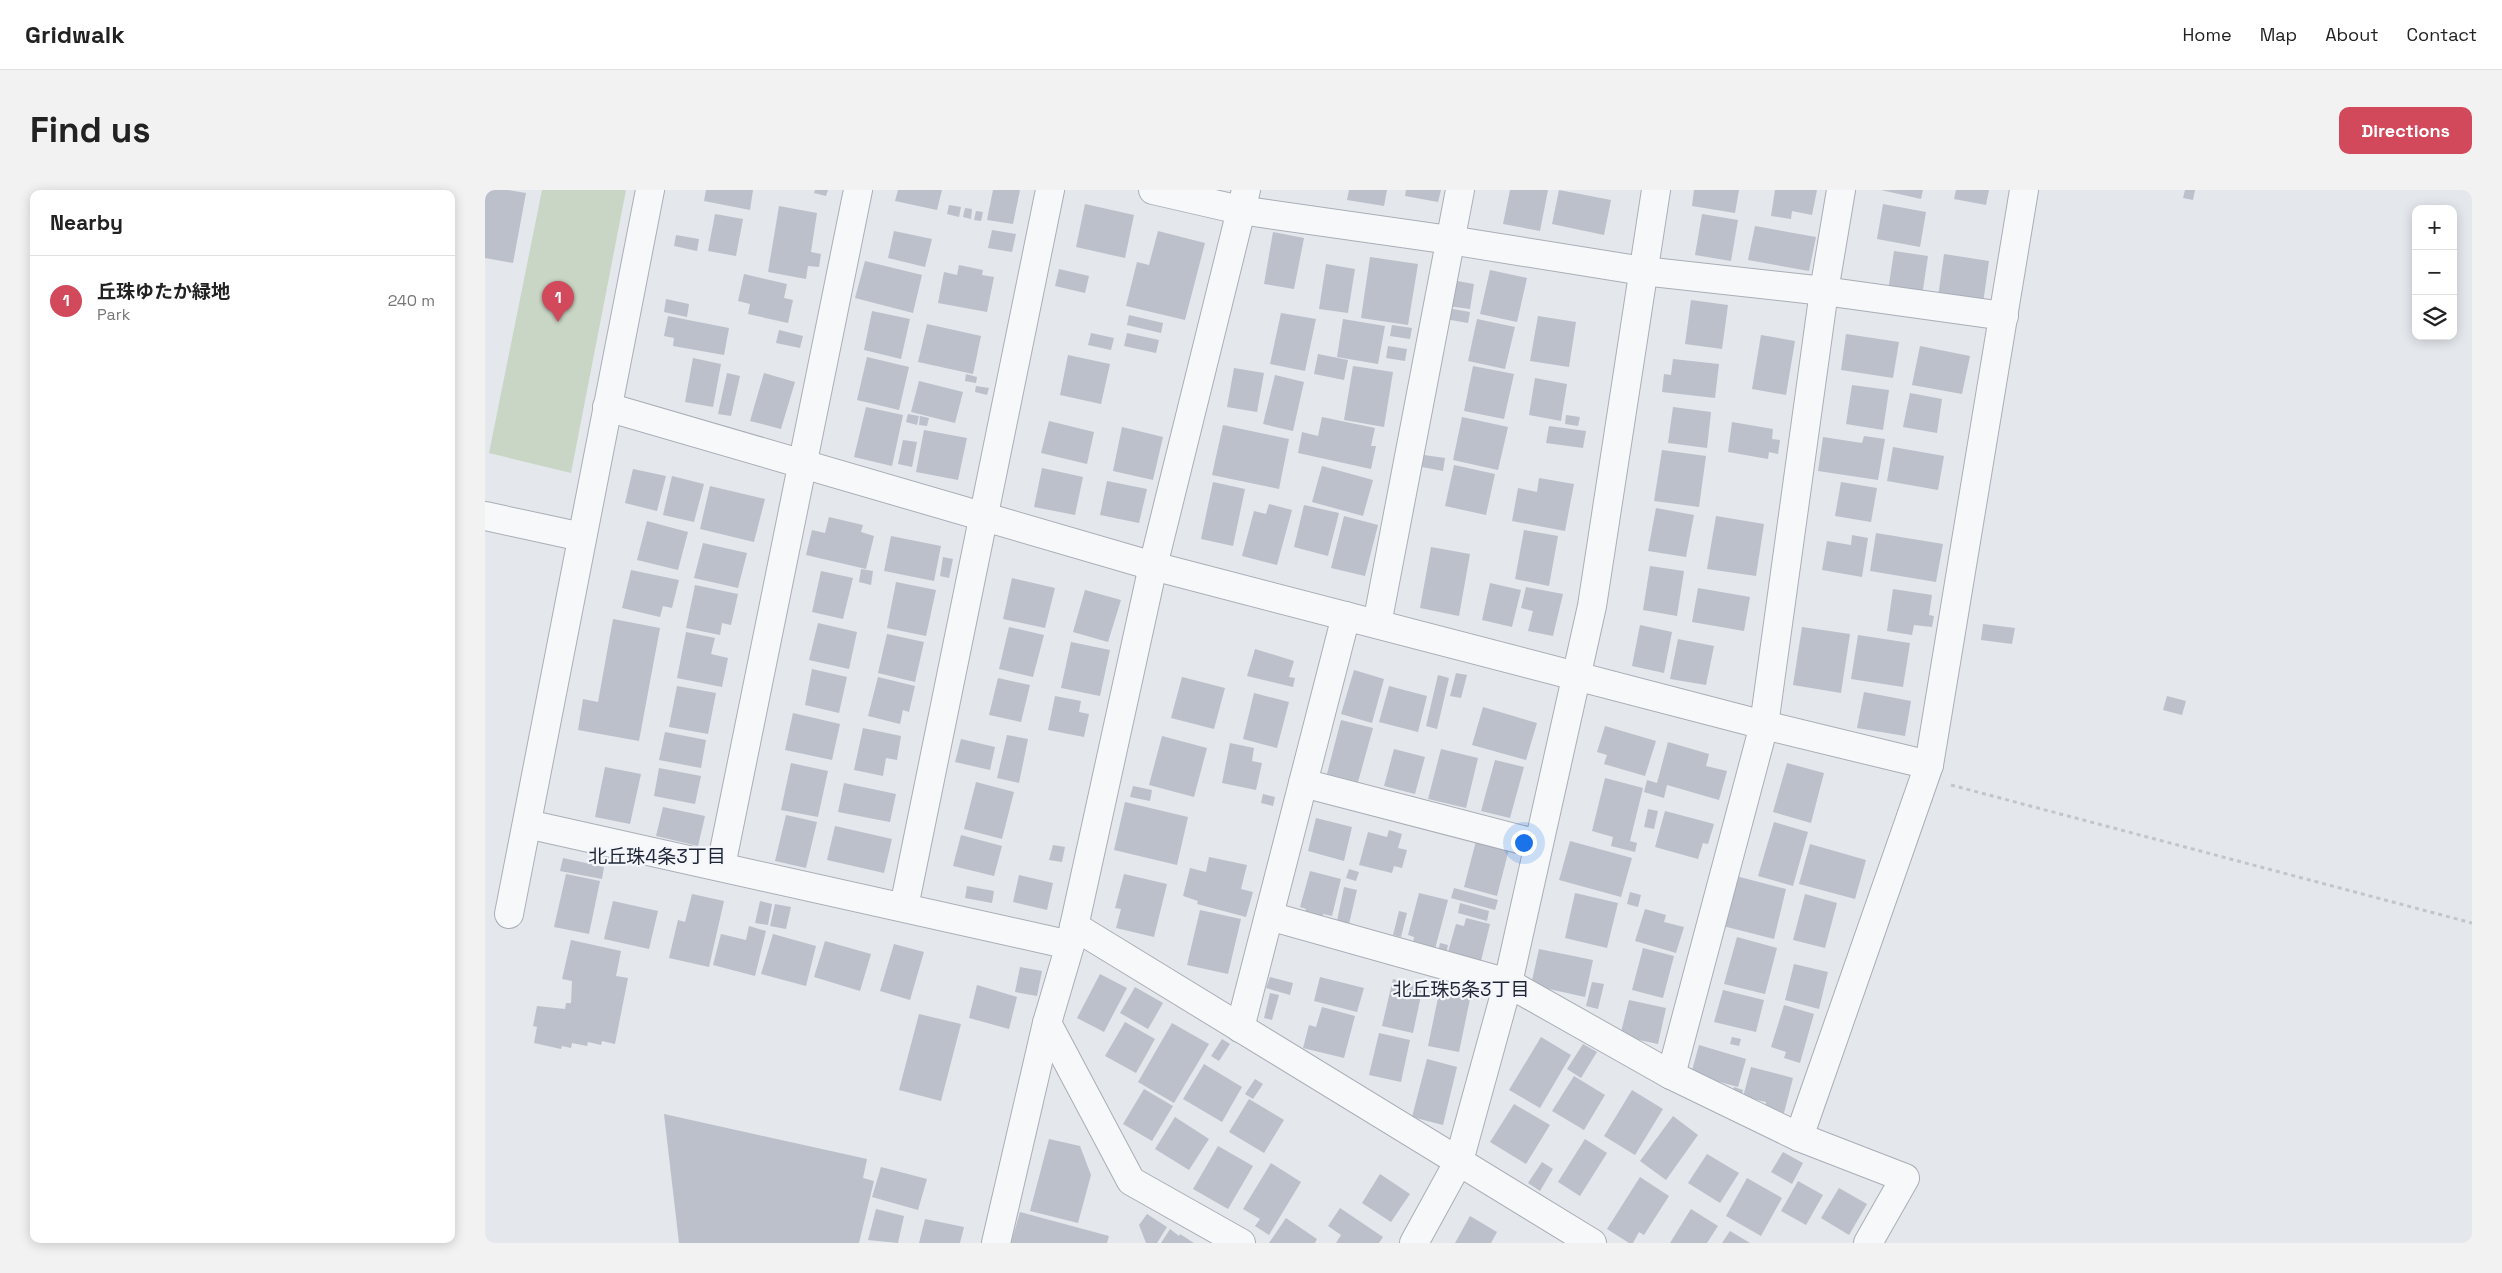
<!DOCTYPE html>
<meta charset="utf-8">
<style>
body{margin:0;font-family:"Space Grotesk","Noto Sans JP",sans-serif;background:#f2f2f2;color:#222}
.controls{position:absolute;right:15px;top:15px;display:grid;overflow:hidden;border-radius:10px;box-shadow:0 2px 12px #0003}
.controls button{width:45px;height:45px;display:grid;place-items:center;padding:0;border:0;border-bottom:1px solid #e0e0e0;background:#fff;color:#222;font:25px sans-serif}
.you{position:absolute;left:1038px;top:652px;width:18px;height:18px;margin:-12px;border:4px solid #fff;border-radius:50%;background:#1a73e8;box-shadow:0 0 0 8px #1a73e833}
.badge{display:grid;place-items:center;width:32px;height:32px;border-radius:50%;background:#d1495b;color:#fff;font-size:16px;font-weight:700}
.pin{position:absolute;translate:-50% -41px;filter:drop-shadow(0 1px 2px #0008)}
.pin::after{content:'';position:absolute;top:26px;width:18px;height:15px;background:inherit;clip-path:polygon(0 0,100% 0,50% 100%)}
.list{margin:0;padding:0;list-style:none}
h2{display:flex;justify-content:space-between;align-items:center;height:65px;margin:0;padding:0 20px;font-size:21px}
h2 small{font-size:16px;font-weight:400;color:#767676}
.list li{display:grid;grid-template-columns:32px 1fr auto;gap:15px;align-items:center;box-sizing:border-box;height:90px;padding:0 20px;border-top:1px solid #e0e0e0}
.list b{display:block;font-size:19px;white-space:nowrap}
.list p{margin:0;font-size:16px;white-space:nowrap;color:#767676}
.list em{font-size:16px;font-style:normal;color:#767676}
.icon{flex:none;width:28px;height:28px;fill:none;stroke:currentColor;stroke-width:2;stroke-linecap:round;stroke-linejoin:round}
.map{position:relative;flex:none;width:1987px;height:1053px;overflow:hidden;border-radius:10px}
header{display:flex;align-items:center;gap:30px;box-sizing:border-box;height:70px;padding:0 25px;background:#fff;border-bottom:1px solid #e0e0e0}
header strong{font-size:24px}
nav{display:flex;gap:28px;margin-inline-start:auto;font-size:18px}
.intro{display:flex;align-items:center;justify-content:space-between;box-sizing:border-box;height:120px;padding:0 30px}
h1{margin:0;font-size:35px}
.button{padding:12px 22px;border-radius:10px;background:#d1495b;color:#fff;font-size:18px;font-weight:700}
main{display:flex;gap:30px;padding:0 30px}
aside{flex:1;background:#fff;border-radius:10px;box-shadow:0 2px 12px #0003}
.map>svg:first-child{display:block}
</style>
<header>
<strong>Gridwalk</strong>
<nav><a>Home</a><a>Map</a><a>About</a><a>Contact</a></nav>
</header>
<div class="intro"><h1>Find us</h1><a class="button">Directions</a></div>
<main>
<aside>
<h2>Nearby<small></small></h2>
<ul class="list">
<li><span class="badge">1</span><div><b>丘珠ゆたか緑地</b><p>Park</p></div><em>240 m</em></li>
</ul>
</aside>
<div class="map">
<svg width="1987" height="1053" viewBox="0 0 1987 1053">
<rect width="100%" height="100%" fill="#e4e7ec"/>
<polygon fill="#c9d6c5" points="57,0 141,0 86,283 4,263"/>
<g fill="#bbc0ca">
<polygon points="0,0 23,0 41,3 28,73 0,68"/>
<polygon points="221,0 268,0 265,20 219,11"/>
<polygon points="330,0 343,0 341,6 329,3"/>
<polygon points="413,0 457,0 452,20 410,11"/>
<polygon points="508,0 535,0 528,34 502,30"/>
<polygon points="864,0 902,0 899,16 862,10"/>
<polygon points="921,0 956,0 953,12 920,6"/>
<polygon points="1025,0 1063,0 1055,41 1018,34"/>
<polygon points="1074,0 1126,10 1119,45 1067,34"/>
<polygon points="1209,0 1254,0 1250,23 1207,16"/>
<polygon points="1290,0 1332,0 1327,25 1307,21 1306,29 1286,26"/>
<polygon points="1396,0 1438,0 1436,9"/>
<polygon points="1471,0 1504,0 1501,15 1469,9"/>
<polygon points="1700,0 1710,0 1708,10 1698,8"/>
<polygon points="600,14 649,25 640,68 591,57"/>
<polygon points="1398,14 1441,22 1435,57 1392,49"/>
<polygon points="464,15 476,17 474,27 462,24"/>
<polygon points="294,16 332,23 326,62 336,64 334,77 323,76 321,89 283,82"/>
<polygon points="480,18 487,19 486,29 478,27"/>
<polygon points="491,21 498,22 496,31 489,30"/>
<polygon points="230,24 258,29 251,66 223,61"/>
<polygon points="1217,24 1253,30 1246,71 1210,65"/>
<polygon points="1270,36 1331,47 1324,81 1263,70"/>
<polygon points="507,40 531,44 527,62 503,58"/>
<polygon points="409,41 447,49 440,77 403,68"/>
<polygon points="673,41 720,53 700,130 641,116 652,72 664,75"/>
<polygon points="788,42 819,48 809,99 779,94"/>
<polygon points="191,45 214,49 212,61 189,56"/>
<polygon points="1409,61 1443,66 1437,106 1403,101"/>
<polygon points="1459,64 1504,71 1498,113 1453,107"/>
<polygon points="885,67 933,74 923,135 876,128"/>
<polygon points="380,71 437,85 428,123 370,108"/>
<polygon points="841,74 870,79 863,123 834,119"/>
<polygon points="474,75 498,80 497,85 509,87 502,122 453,113 459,82 472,85"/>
<polygon points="574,79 604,86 600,103 570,96"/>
<polygon points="1005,80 1042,88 1032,132 995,124"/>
<polygon points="259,84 302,94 299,108 308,110 303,133 263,124 265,114 253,111"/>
<polygon points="967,90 989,94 985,119 963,116"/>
<polygon points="181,109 204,114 202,127 179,122"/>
<polygon points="1206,110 1243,115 1237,159 1200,154"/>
<polygon points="962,118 985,122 983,133 960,129"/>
<polygon points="387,121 425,129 416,169 379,160"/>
<polygon points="796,123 831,129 820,181 785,174"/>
<polygon points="644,125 678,133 676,143 642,135"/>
<polygon points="183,126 244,138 239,165 188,156 189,148 179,146"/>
<polygon points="1053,126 1091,132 1084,177 1045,171"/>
<polygon points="858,129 900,136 893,174 852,167"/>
<polygon points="992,129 1030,137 1020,179 983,171"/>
<polygon points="442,134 496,146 488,184 433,172"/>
<polygon points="907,135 927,138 925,149 905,146"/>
<polygon points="294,140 318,146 315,158 291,153"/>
<polygon points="606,143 629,148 626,160 603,155"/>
<polygon points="642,143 674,150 671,163 639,156"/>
<polygon points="1361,144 1414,152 1408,188 1356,180"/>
<polygon points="1276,145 1310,151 1301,205 1267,199"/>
<polygon points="903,156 922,159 920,171 901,168"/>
<polygon points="1435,156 1485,166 1477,204 1427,195"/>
<polygon points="833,164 863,170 859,190 829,184"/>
<polygon points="583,165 625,174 616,214 575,205"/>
<polygon points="382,167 424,177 414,220 372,210"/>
<polygon points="208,168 236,174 228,217 200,212"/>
<polygon points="1188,169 1234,174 1230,208 1177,202 1179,184 1186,185"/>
<polygon points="868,176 908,182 899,237 859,230"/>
<polygon points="988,176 1029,184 1019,229 979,221"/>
<polygon points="749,178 779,183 772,222 742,217"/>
<polygon points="242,183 255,186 246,226 233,224"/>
<polygon points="279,183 310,192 296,239 265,231"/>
<polygon points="481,184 492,187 491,193 480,191"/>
<polygon points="790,185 819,192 808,241 778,234"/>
<polygon points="1050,188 1082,194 1076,231 1044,225"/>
<polygon points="434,191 478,202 470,233 426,222"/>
<polygon points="1367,195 1404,200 1398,240 1361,234"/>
<polygon points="491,196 504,198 502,205 490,202"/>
<polygon points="1425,203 1457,209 1452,243 1418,237"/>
<polygon points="381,217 418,225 407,276 369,267"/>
<polygon points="1188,217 1226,222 1222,258 1183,253"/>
<polygon points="423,224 434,226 432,235 421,232"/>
<polygon points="1081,225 1095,227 1093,236 1080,234"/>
<polygon points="435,226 444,228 442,236 434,235"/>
<polygon points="837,227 890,238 886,256 891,256 886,279 813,263 817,242 833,246"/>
<polygon points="977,227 1023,237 1013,280 968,270"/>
<polygon points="564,231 609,242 602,274 556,263"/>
<polygon points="1247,232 1288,239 1287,249 1295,250 1293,264 1284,262 1283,269 1243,262"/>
<polygon points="738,235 804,249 794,299 727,285"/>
<polygon points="1064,236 1101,241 1098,258 1061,253"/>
<polygon points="637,237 678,247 668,290 628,281"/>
<polygon points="439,240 482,248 473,290 431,282"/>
<polygon points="1379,246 1400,249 1393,290 1333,281 1338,247 1377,253"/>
<polygon points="418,250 432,252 427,277 413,274"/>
<polygon points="1408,257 1459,266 1453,300 1402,291"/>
<polygon points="1177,260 1221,266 1214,317 1169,311"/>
<polygon points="939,265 960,268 958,281 937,277"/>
<polygon points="969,275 1010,284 1001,325 960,316"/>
<polygon points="837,276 888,290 878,326 827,312"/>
<polygon points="557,278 598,287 590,325 549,317"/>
<polygon points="148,279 181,286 172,321 140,313"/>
<polygon points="187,286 219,294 209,332 178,325"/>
<polygon points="1054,288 1089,294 1080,341 1027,331 1033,298 1052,302"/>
<polygon points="622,291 662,299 654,333 615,325"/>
<polygon points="728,292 760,299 748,356 716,349"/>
<polygon points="1356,292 1392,298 1386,332 1350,326"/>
<polygon points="225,296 280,309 269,352 215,339"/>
<polygon points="784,314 807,320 792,375 757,366 769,321 781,324"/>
<polygon points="819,315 854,323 843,366 809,357"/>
<polygon points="1171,318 1209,325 1201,367 1163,361"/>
<polygon points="859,326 893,335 880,386 846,378"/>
<polygon points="1231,326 1279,334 1271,386 1222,379"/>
<polygon points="344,327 378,335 376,342 389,346 381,379 321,365 327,340 340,343"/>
<polygon points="162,331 203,342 193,380 152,370"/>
<polygon points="1039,340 1073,346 1064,396 1030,389"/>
<polygon points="1391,343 1458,354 1451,392 1385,381"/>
<polygon points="1367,345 1383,348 1377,387 1337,380 1342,351 1366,355"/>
<polygon points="406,346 456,356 449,391 399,381"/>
<polygon points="218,353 262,363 253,398 209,388"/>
<polygon points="946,357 985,364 974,426 935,418"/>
<polygon points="458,367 468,369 464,388 455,386"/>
<polygon points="1165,376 1199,381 1192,426 1158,420"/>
<polygon points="376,379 388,381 386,395 374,392"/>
<polygon points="146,380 194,390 187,418 178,416 175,427 137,418"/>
<polygon points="336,381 368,388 358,429 327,422"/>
<polygon points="527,388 570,398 560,438 518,429"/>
<polygon points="411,392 451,400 441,446 402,438"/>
<polygon points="1005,393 1036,400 1027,437 997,430"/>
<polygon points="210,395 253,404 246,435 237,433 235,445 201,438"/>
<polygon points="1041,397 1078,404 1068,446 1043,441 1048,421 1036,418"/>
<polygon points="1213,398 1265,407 1259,441 1207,432"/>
<polygon points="1408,399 1447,405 1444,425 1449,426 1447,437 1429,435 1427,445 1402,441"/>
<polygon points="600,400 636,410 623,452 588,442"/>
<polygon points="128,429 175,438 154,551 93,540 98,509 113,512"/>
<polygon points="333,433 372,442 364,479 324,470"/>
<polygon points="1498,434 1530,438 1527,454 1496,450"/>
<polygon points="1155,435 1187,442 1179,483 1147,476"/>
<polygon points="524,437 559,445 548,487 514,479"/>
<polygon points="1317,437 1365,444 1356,503 1308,495"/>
<polygon points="201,442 230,448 226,464 243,468 237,497 192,488"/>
<polygon points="402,444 439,452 430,492 393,483"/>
<polygon points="1373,445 1425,453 1418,497 1366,489"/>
<polygon points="1193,449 1229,456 1221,495 1185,489"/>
<polygon points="586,452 625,460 615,506 576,498"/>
<polygon points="770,459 809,471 804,487 810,488 808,497 762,486"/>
<polygon points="327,479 362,487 354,523 320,515"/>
<polygon points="869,480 899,489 887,533 856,524"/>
<polygon points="971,483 982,485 976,508 965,506"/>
<polygon points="953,485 964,488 952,539 941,536"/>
<polygon points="393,487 430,496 424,522 418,520 415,534 383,526"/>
<polygon points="697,487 740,498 729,539 686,528"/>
<polygon points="513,488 545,495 536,532 504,525"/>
<polygon points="192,496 231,503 223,544 184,537"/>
<polygon points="904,496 942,506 933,542 894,532"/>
<polygon points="1379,502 1426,511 1420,546 1372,538"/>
<polygon points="769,503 804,512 792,558 758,549"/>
<polygon points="570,506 596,511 594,522 604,524 599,547 563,540"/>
<polygon points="1682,506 1701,511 1697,525 1678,520"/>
<polygon points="998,517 1052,533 1041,570 987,555"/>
<polygon points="308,523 355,534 347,570 300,560"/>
<polygon points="856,530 888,538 873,592 842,584"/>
<polygon points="1120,536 1171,551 1160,586 1119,574 1122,565 1112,562"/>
<polygon points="378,538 416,546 412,570 401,568 398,586 369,580"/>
<polygon points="180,542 221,550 216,578 174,570"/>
<polygon points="522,545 543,549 534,593 512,588"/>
<polygon points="677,546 722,558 709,607 664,595"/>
<polygon points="476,549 510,557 505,580 470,572"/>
<polygon points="1183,552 1224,564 1221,576 1242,581 1234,610 1182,595 1179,608 1159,602 1162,590 1172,593"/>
<polygon points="745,553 769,558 767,571 777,573 771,600 737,593"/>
<polygon points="909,559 940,567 930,604 899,596"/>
<polygon points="956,559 993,568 981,618 943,609"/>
<polygon points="1010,570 1039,577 1025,628 996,621"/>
<polygon points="306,573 343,581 333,627 296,620"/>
<polygon points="1302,573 1339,583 1326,633 1288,622"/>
<polygon points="120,577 156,584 145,634 110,627"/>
<polygon points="174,578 216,586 210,614 169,606"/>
<polygon points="1120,588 1158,598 1145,651 1152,653 1150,662 1126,656 1128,647 1107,641"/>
<polygon points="491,592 529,602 517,649 479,639"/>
<polygon points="359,593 411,604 405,632 353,622"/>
<polygon points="648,596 667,600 665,611 645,607"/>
<polygon points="778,604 790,607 788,616 776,613"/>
<polygon points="640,612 703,627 692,675 629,660"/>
<polygon points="178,617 220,626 213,656 171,646"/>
<polygon points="1163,619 1173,621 1169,639 1159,637"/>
<polygon points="1180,621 1229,634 1223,654 1218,653 1213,669 1170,657"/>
<polygon points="301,625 332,632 321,678 290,671"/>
<polygon points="831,628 867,637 859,671 823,661"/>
<polygon points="1289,632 1323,642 1308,696 1273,686"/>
<polygon points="350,636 407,649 399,683 342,670"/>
<polygon points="904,640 917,644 913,658 922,660 917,678 909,676 907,683 874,675 883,642 902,647"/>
<polygon points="476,645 517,656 509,686 468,676"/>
<polygon points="991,651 1024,659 1012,706 979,697"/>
<polygon points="1085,651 1147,668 1136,707 1074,690"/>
<polygon points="1325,654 1381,670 1370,709 1314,694"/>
<polygon points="568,655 580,657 577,672 564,670"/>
<polygon points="724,667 762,675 756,699 768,702 761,727 712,714 713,711 698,706 705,678 721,682"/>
<polygon points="78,668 119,677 117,689 75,681"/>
<polygon points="864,679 874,682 871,691 861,688"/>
<polygon points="825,681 856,689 847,726 838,724 837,732 819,727 821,719 815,717"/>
<polygon points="81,684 115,691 104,744 69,737"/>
<polygon points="639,684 682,694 669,747 631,738 636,719 630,718"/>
<polygon points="534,685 568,693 562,720 528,712"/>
<polygon points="1251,686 1301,699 1289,749 1238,736"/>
<polygon points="482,696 509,701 507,713 480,708"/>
<polygon points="859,697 872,700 864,734 852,731"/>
<polygon points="969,698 1013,710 1010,720 966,708"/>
<polygon points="1145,702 1156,705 1153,717 1142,714"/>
<polygon points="934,703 963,710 950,759 928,753 929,747 923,745"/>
<polygon points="1090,703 1133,713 1122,758 1080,748"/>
<polygon points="207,704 239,711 224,777 184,768 193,730 200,732"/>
<polygon points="1320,704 1352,713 1340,758 1308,750"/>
<polygon points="128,711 173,721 164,759 119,749"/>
<polygon points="275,711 287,714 283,735 270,733"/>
<polygon points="975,713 1004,721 1002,731 973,723"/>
<polygon points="290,714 306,717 301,739 285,736"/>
<polygon points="1160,719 1181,725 1179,732 1199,737 1191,763 1150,751"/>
<polygon points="715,720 756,729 743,784 702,775"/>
<polygon points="914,721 922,723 916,747 908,745"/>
<polygon points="981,728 1005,734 996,771 963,762 971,734 979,736"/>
<polygon points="264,736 281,741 270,786 228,775 236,744 261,750"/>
<polygon points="288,744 331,756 321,796 276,784"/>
<polygon points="1252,747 1292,758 1280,804 1239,794"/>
<polygon points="86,750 136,761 131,786 143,788 130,854 117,851 116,855 103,852 102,856 87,853 86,858 77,856 76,859 49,853 52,837 48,836 52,816 80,819 81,813 86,813 87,791 77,789"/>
<polygon points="340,751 386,764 375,801 329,787"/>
<polygon points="955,753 963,755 961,764 953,762"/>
<polygon points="409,754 439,762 425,810 395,801"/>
<polygon points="1158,758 1189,766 1178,808 1147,800"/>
<polygon points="1054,759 1108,770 1100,807 1046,795"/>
<polygon points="1309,774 1343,782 1334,819 1300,810"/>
<polygon points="535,777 557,781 552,806 530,802"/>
<polygon points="615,784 642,798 619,842 592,828"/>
<polygon points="785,787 808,793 805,805 781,798"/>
<polygon points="835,787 879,798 872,822 829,811"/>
<polygon points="908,789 938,796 928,843 897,836"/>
<polygon points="1107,792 1119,794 1113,819 1101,816"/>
<polygon points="492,795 532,807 524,839 484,828"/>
<polygon points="650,797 678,813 663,839 635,823"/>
<polygon points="1238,800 1279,810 1271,842 1229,832"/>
<polygon points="785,803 794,805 787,830 779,828"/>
<polygon points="954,803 985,809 974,862 943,856"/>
<polygon points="1144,810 1181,818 1173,854 1135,846"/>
<polygon points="1299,815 1329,824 1315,873 1299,868 1301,862 1286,857"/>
<polygon points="837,817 870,826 859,868 818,858 824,835 831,837"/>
<polygon points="434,824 476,834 456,911 414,900"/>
<polygon points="640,832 670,849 651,883 620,866"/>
<polygon points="687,833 724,854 689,913 653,892"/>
<polygon points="894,843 925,850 916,892 884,885"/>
<polygon points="1056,847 1086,865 1055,918 1024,900"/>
<polygon points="1247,847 1256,849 1254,856 1245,854"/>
<polygon points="737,849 745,854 734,871 726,866"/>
<polygon points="1098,854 1112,862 1096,888 1082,879"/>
<polygon points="1214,855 1261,869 1253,897 1206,884"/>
<polygon points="942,869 972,877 958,935 927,927"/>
<polygon points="719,874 757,897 737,932 698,909"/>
<polygon points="1266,877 1308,888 1299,923 1280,918 1281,912 1258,907"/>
<polygon points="1089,886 1120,905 1099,940 1067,921"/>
<polygon points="770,889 778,894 768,909 760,904"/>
<polygon points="1249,897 1258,900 1255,913 1246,910"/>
<polygon points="659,899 688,916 667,951 638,934"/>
<polygon points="1147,900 1178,919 1150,965 1119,946"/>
<polygon points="764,909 799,930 779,963 744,942"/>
<polygon points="1029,914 1065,935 1041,974 1005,952"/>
<polygon points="179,924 382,969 378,988 389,991 374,1053 194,1053"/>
<polygon points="1188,926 1213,945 1181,990 1155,971"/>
<polygon points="690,927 724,949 704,980 670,959"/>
<polygon points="564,949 595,956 606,985 593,1033 545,1021"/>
<polygon points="1100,949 1122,963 1095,1006 1073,992"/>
<polygon points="733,956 768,976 743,1019 708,999"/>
<polygon points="1298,962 1318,973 1307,994 1286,982"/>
<polygon points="1222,964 1254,983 1235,1013 1203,993"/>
<polygon points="1057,972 1068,979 1055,1001 1043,993"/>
<polygon points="786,973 816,992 784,1045 770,1036 775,1029 758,1019"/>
<polygon points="396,977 442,989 433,1020 387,1007"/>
<polygon points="895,984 925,1004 906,1032 877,1013"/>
<polygon points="1155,987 1184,1006 1159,1045 1154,1042 1148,1053 1144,1053 1122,1039"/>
<polygon points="1262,988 1297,1008 1276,1046 1241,1026"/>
<polygon points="1313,991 1338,1005 1321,1035 1296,1021"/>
<polygon points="1354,998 1382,1014 1364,1045 1336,1028"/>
<polygon points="855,1018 898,1047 894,1053 851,1053 856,1045 843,1036"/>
<polygon points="391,1019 419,1026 413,1053 383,1050"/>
<polygon points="1206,1019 1233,1036 1222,1053 1185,1053"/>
<polygon points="535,1022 624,1046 622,1053 526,1053"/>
<polygon points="662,1024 682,1037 672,1053 661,1053 654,1035"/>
<polygon points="985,1026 1012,1042 1006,1053 970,1053"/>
<polygon points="801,1028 832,1049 830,1053 784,1053"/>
<polygon points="440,1029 479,1037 475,1053 434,1053"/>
<polygon points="685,1039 694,1046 695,1044 709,1053 676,1053"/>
<polygon points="1245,1041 1265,1053 1237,1053"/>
</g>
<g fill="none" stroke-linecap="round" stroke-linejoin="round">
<defs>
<g id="minor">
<polyline points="668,0 755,20 965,50 1158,81 1339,101 1519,126"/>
<polyline points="122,217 668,376 1279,535 1444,575"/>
<polyline points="0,326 97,347"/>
<polyline points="892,434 975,0"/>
<polyline points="818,593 1053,654"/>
<polyline points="42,634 585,755"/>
<polyline points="236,676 373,0"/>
<polyline points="419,717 565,0"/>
<polyline points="24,724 165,0"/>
<polyline points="784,726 1023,793 1186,885 1314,947 1420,988 1383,1053"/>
<polyline points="589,736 1107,1053"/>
<polyline points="562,833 646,991 756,1053"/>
<polyline points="755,838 861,426"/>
<polyline points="1186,885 1279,535 1339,101 1356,0"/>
<polyline points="1314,947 1444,575 1539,0"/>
<polyline points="511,1053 562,833 585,755 668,376 761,0"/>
<polyline points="929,1053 974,971 1023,793 1107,416 1171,0"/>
</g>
</defs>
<use href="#minor" stroke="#a9aeb7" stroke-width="30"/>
<polyline stroke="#c2c5cb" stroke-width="3" stroke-dasharray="4 4" stroke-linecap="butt" points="1466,595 1987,733"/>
<use href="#minor" stroke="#f7f8fa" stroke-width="28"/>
</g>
<g text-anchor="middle" stroke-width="4.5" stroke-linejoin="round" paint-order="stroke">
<g font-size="19" fill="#1d2536" stroke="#f4f6f9">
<text x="172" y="673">北丘珠4条3丁目</text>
<text x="976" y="806">北丘珠5条3丁目</text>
</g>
</g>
</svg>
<div class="controls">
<button>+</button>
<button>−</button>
<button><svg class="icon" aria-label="layers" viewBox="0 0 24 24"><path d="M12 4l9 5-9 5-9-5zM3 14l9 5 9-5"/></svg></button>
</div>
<div class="you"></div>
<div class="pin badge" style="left:73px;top:132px">1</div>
</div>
</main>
